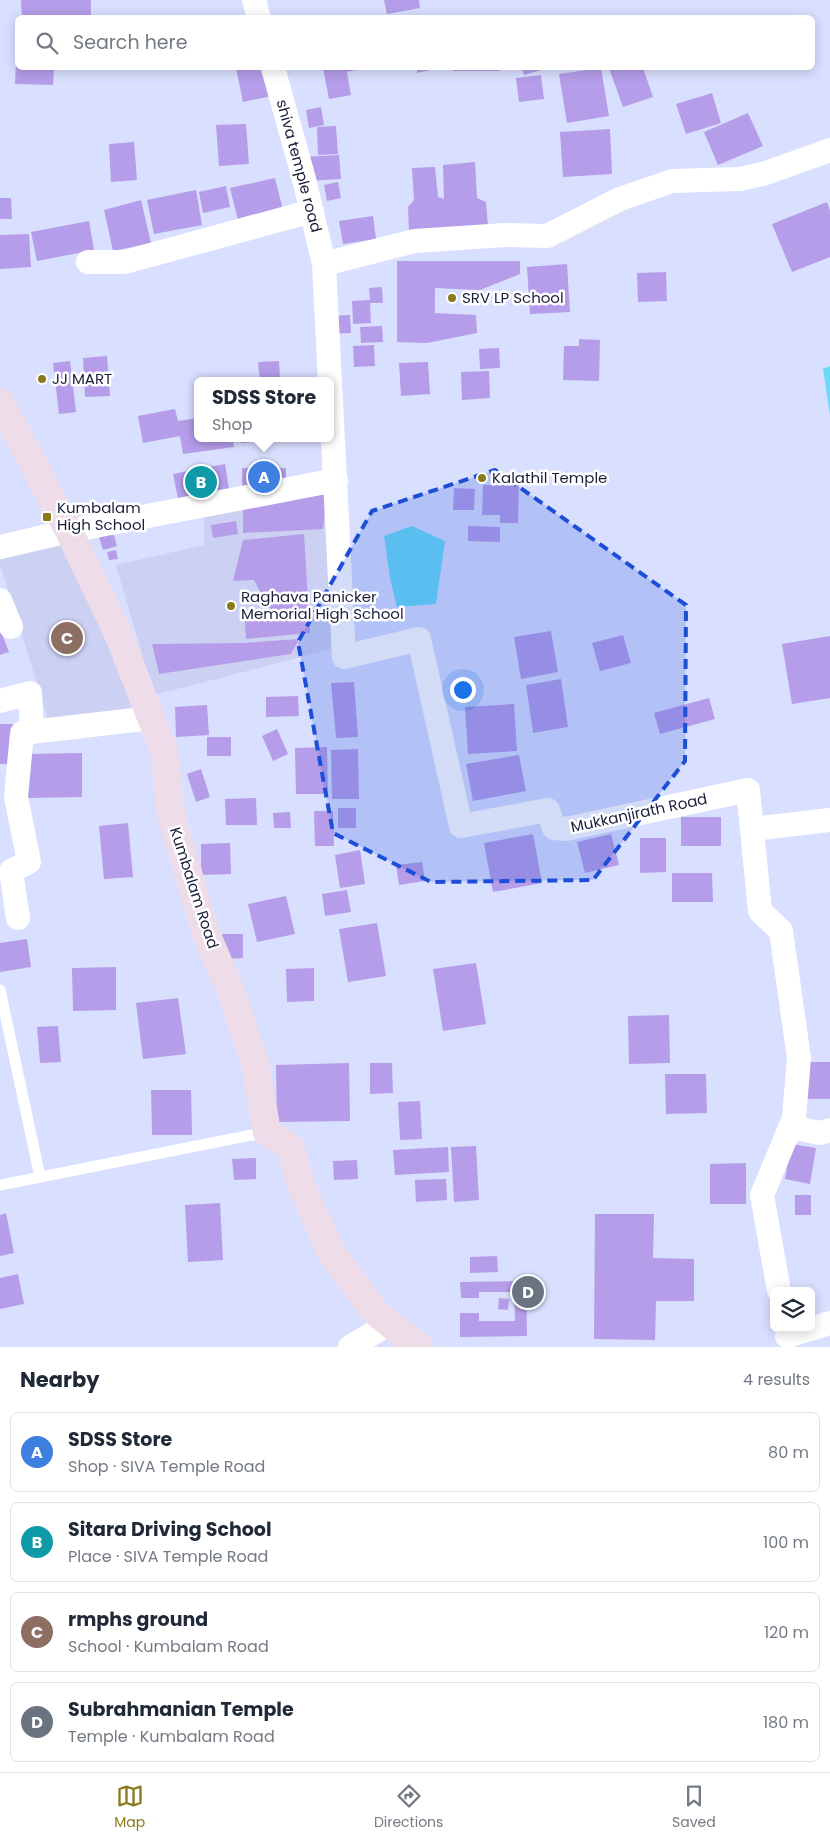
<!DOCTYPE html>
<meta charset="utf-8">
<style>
body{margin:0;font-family:Poppins,sans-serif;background:#f2f2f3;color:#1f2937}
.controls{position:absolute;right:15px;bottom:15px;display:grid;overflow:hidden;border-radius:8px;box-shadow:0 2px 12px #0003}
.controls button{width:45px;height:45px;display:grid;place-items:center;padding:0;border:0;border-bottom:1px solid #e0e1e3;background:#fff;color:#1f2937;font:25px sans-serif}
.you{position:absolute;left:462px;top:689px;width:18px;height:18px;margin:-12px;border:4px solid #fff;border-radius:50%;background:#1a73e8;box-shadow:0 0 0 8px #1a73e833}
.badge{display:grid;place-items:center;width:32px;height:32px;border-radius:50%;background:#8a791d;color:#fff;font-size:16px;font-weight:700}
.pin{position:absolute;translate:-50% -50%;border:2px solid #fff;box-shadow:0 1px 5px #0006}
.popup{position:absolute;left:194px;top:377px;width:140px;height:65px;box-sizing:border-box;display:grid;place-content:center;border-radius:8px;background:#fff;filter:drop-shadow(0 1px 4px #0005);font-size:16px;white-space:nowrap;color:#747a83}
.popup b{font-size:19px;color:#1f2937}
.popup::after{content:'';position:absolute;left:50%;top:100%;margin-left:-10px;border:10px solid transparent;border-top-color:#fff}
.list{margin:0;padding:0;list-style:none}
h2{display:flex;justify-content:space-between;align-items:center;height:65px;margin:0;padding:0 20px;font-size:21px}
h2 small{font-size:16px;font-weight:400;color:#747a83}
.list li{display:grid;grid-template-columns:32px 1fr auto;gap:15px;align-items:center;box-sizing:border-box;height:80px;margin:0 10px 10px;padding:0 10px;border:1px solid #e0e1e3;border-radius:8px}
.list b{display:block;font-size:19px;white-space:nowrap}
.list p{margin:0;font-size:16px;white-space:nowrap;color:#747a83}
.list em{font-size:16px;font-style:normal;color:#747a83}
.icon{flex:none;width:28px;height:28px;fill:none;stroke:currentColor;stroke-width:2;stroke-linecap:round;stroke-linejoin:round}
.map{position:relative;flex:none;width:830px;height:1347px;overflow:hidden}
.search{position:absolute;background:#fff;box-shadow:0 2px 12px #0003;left:15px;right:15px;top:15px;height:55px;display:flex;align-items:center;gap:12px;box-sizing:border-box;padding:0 18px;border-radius:8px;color:#747a83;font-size:19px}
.sheet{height:425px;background:#fff}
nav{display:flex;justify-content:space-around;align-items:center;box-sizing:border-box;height:70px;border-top:1px solid #e0e1e3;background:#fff;font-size:14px;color:#747a83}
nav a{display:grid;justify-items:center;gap:2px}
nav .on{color:#8a791d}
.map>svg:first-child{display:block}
</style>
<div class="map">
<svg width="830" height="1347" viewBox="0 0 830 1347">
<rect width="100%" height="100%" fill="#d9dffe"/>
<g fill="#ccd1f3">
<polygon points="329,486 336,648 154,695 116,565 204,545 204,513"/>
<polygon points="70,542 144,711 50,725 0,564 0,559"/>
</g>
<g fill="#69daf8">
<polygon points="830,366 830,415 823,369"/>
<polygon points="412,526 445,541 436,604 397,607 390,578 384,536"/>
</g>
<g fill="#b59de9">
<polygon points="21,0 91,0 91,18 22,18"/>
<polygon points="384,0 419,0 420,8 387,14"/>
<polygon points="16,63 18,63 18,68 54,68 53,85 15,84"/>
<polygon points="236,68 270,68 276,95 243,102"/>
<polygon points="323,68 365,68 347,72 351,95 329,99"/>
<polygon points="417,68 439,68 417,73"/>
<rect x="453" y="68" width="47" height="3"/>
<polygon points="522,68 548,68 524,75"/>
<polygon points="601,68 609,116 567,123 559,74"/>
<polygon points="609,68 643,68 653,97 623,107"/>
<polygon points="541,75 544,99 519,102 516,78"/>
<polygon points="712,93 721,123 686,134 676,104"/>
<polygon points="321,107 324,125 309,128 306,110"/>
<polygon points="748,113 763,146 718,165 704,132"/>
<polygon points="246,124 249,164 219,166 216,125"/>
<polygon points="336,126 338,154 318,155 317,127"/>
<polygon points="610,129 612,174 563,177 560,132"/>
<polygon points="134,142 137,180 111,182 109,144"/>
<polygon points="339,155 341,179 305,181 304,157"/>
<polygon points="475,162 477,198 486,202 488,227 409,231 408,207 414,200 412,168 435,167 438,197 444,199 443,165"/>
<polygon points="275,178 283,210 238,220 230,188"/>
<polygon points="338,182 341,198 327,201 324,185"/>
<polygon points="226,186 230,207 203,213 199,192"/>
<polygon points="196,190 202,225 154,234 147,200"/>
<polygon points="0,198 11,198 12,219 0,219"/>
<polygon points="141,200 151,243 113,251 104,210"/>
<polygon points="827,202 830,211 830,257 792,272 772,224"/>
<polygon points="373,216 376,239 343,244 339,221"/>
<polygon points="89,221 94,250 37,261 31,232"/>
<polygon points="29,234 31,267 0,269 0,235"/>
<polygon points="397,261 520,261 520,274 480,290 435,288 435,313 476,315 477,333 427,343 397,342"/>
<polygon points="567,264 570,312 530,314 527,267"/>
<polygon points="666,272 667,301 638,302 637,273"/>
<polygon points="382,287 383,303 370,303 371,323 353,324 352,301 370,300 369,288"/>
<polygon points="350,315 351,333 329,334 328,316"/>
<polygon points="382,326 383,342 361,343 360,327"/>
<polygon points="579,339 600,340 599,381 563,380 564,346 579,346"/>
<polygon points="374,345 375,366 354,367 353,346"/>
<polygon points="499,348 500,368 480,369 479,349"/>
<polygon points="107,356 110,396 85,397 83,358"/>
<polygon points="70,361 76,412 59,414 53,363"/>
<polygon points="279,361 280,381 260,381 258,362"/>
<polygon points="428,362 430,394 401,396 399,363"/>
<polygon points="489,371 490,398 462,400 461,372"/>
<polygon points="175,409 178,421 198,418 198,438 233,438 234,447 183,454 180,436 143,443 138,416"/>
<polygon points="241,438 274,438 274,440 241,443"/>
<polygon points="225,464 229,489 178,499 173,474"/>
<polygon points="242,468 286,468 286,485 242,486"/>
<polygon points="501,481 519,482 518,523 500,523 500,515 482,515 483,485 501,485"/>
<polygon points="454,488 475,489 474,510 453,510"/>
<polygon points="327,491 323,529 243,533 243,506"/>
<polygon points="236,521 238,534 213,538 211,525"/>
<polygon points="468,526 500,527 500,542 468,541"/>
<polygon points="113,532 117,546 103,550 99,537"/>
<polygon points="304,534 310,633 246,639 244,612 271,612 254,580 233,581 243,540"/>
<polygon points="116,550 118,559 109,560 107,552"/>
<polygon points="0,629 9,652 0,655"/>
<polygon points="551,631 558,672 521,679 514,637"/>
<polygon points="623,635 631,663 600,671 592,643"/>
<polygon points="830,636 830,698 792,704 782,644"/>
<polygon points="299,639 291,654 159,674 152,644 243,643"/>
<polygon points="561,679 568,727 533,733 526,685"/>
<polygon points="354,682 358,737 336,738 331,683"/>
<polygon points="298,696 299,716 266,717 266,697"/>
<polygon points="709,698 715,719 660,734 654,713"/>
<polygon points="514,704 517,751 468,754 465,707"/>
<polygon points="207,705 209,735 176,737 175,707"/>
<polygon points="0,724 13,724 14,764 0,764"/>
<polygon points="277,729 288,754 273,761 262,736"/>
<rect x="207" y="737" width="24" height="19"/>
<polygon points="327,747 328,794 296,794 295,748"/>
<polygon points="358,749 359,799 332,799 331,750"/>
<polygon points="82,753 82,797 27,798 26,754"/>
<polygon points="519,755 526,791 473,801 466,764"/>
<polygon points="201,769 210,797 196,802 187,774"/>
<polygon points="256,798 257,825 226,825 225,799"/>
<rect x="338" y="808" width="18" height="20"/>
<polygon points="314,811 333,811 334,846 315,846"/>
<polygon points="290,812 291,828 274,828 273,813"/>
<rect x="681" y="817" width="40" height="29"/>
<polygon points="128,823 133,877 104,879 99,826"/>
<polygon points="533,834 542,883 493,892 484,843"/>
<polygon points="611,834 619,865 585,873 577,842"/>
<polygon points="640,838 666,838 666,872 640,873"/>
<polygon points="230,843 231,874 201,875 201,844"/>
<polygon points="360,850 365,884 340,888 335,855"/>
<polygon points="422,862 425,881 399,885 396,865"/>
<polygon points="672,873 712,873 713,902 672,902"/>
<polygon points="347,890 351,912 325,916 322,894"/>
<polygon points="286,896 295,934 257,942 248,904"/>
<polygon points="377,923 386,976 348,982 339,929"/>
<polygon points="222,934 243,934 243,958 223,959"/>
<polygon points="27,939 31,967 0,972 0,943"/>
<polygon points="476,963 486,1024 443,1031 433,969"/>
<polygon points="116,967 116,1010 73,1011 72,968"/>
<polygon points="314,968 314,1001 287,1002 286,969"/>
<polygon points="178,998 186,1054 143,1059 136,1003"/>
<polygon points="669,1015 670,1063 629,1064 628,1016"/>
<polygon points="58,1026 61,1062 40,1063 37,1027"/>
<polygon points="805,1062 830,1062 830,1099 806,1099"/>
<polygon points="349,1063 350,1121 277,1122 276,1065"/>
<polygon points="370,1063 392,1063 393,1093 370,1094"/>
<polygon points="665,1074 706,1074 707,1113 666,1114"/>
<polygon points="151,1090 191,1090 192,1135 152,1135"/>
<polygon points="420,1101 422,1139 400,1140 398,1102"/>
<polygon points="791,1144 816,1148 810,1184 785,1179"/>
<polygon points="476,1146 479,1200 454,1202 451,1147"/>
<polygon points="448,1147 449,1172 395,1175 393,1150"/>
<polygon points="256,1158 256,1179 234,1180 232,1159"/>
<polygon points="357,1160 358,1179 334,1180 333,1161"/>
<polygon points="746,1163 746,1204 710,1204 710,1164"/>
<polygon points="446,1179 447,1200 416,1202 415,1180"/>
<rect x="795" y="1195" width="16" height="20"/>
<polygon points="220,1203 223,1260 188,1262 185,1205"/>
<polygon points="6,1213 14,1253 0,1256 0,1215"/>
<polygon points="595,1214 654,1214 653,1258 694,1259 694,1301 656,1301 655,1340 594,1339"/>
<polygon points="497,1256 498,1272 470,1273 470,1257"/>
<polygon points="18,1274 24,1304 0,1309 0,1278"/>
<polygon points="526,1281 527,1336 460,1337 460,1313 479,1313 479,1321 515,1321 514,1292 479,1292 479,1298 461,1298 460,1282"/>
<polygon points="499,1298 509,1299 508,1310 498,1309"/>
</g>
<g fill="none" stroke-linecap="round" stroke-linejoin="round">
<g stroke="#fff" stroke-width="11">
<polyline points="0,990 40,1177"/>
<polyline points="0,1185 267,1132"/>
</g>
<g stroke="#fff" stroke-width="24">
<polyline points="254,0 259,18"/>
<polyline points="273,68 304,179 324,264 344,657 419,639 461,826 548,810 554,828 566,829 748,790 760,911 781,931 799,1058 794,1118 762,1195 779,1291"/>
<polyline points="88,262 125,262 312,211"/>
<polyline points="324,264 415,241 505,235 547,236 620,199 672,181 740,179 766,173 830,150"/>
<polyline points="0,547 69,531 336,480"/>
<polyline points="0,600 11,627"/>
<polyline points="0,701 30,693 32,732"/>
<polyline points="752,829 830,820"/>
<polyline points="18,918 11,871 29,862 16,797 22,733 152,718"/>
<polyline points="790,1127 820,1133 830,1130"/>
<polyline points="787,1336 830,1323"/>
<polyline points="350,1347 390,1323"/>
</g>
<polyline stroke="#efdce9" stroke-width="28" points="0,402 69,531 119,636 164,751 171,814 205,931 229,987 255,1063 267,1132 290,1147 301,1185 331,1252 374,1311 419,1347"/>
</g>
<path fill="#1d4ed8" fill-opacity="0.2" stroke="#1d4ed8" stroke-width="4" stroke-dasharray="10 6" stroke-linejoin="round" d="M495,470L686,605L685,761L593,880L431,882L333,833L298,642L372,511Z"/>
<g fill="#8a791d" stroke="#fff" stroke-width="2">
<circle cx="452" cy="298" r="5"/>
<circle cx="42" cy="379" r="5"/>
<circle cx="482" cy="478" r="5"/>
<rect x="42" y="512" width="10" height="10" rx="2.5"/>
<circle cx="231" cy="606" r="5"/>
</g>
<g text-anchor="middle" stroke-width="5" stroke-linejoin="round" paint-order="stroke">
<g font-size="15" fill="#1b1e3a" stroke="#fff">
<text transform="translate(299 166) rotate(75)" y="5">shiva temple road</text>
<text transform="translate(639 813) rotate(-12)" y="5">Mukkanjirath Road</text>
<text transform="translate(194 888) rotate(72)" y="5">Kumbalam Road</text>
</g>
<g font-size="15" fill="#1b1e3a" stroke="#fff" text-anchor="start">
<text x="462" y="303">SRV LP School</text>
<text x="52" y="384">JJ MART</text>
<text x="492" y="483">Kalathil Temple</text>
<text x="57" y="513">Kumbalam<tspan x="57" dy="17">High School</tspan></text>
<text x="241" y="602">Raghava Panicker<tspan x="241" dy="17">Memorial High School</tspan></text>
</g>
</g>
</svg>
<div class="controls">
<button><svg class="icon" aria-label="layers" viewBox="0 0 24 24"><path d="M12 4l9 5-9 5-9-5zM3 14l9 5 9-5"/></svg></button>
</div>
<div class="you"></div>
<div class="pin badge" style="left:264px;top:477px;background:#3f7fe0">A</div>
<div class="popup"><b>SDSS Store</b>Shop</div>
<div class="pin badge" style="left:201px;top:482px;background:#0f9aa8">B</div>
<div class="pin badge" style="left:67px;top:638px;background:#8d6e63">C</div>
<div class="pin badge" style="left:528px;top:1292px;background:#6b7280">D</div>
<div class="search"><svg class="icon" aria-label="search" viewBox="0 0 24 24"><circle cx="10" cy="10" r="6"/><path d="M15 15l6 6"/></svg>Search here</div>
</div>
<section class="sheet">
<h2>Nearby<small>4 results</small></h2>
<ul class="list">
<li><span class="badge" style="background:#3f7fe0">A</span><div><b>SDSS Store</b><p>Shop · SIVA Temple Road</p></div><em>80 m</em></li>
<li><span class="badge" style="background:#0f9aa8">B</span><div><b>Sitara Driving School</b><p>Place · SIVA Temple Road</p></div><em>100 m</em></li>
<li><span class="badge" style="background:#8d6e63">C</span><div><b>rmphs ground</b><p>School · Kumbalam Road</p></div><em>120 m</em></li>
<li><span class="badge" style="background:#6b7280">D</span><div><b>Subrahmanian Temple</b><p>Temple · Kumbalam Road</p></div><em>180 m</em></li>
</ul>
</section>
<nav>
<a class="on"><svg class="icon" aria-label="map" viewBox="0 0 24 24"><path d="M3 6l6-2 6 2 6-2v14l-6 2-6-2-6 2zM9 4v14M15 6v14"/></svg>Map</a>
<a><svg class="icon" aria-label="directions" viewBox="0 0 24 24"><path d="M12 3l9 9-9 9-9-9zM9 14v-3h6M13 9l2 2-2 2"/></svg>Directions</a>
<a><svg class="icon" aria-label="saved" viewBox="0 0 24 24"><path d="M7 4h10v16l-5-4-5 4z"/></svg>Saved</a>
</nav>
